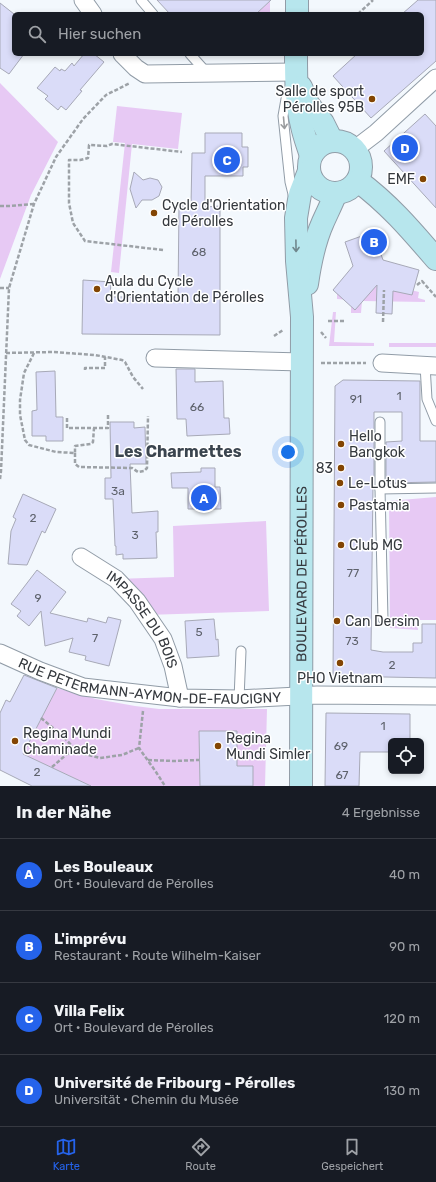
<!DOCTYPE html>
<html lang="de">
<meta charset="utf-8">
<style>
body{margin:0;font-family:Rubik,sans-serif;background:#242831;color:#f1f3f6}
.controls{position:absolute;right:12px;bottom:12px;display:grid;overflow:hidden;border-radius:6px;box-shadow:0 2px 6px #0003}
.controls button{width:36px;height:36px;display:grid;place-items:center;padding:0;border:0;border-bottom:1px solid #363941;background:#171b24;color:#f1f3f6;font:20px sans-serif}
.you{position:absolute;left:288px;top:452px;width:14px;height:14px;margin:-10px;border:3px solid #fff;border-radius:50%;background:#1a73e8;box-shadow:0 0 0 6px #1a73e833}
.badge{display:grid;place-items:center;width:26px;height:26px;border-radius:50%;background:#2563eb;color:#fff;font-size:13px;font-weight:700}
.pin{position:absolute;translate:-50% -50%;border:2px solid #fff;box-shadow:0 1px 4px #0006}
.list{margin:0;padding:0;list-style:none}
h2{display:flex;justify-content:space-between;align-items:center;height:52px;margin:0;padding:0 16px;font-size:17px}
h2 small{font-size:13px;font-weight:400;color:#9ea1a6}
.list li{display:grid;grid-template-columns:26px 1fr auto;gap:12px;align-items:center;box-sizing:border-box;height:72px;padding:0 16px;border-top:1px solid #363941}
.list b{display:block;font-size:15px;white-space:nowrap}
.list p{margin:0;font-size:13px;white-space:nowrap;color:#9ea1a6}
.list em{font-size:13px;font-style:normal;color:#9ea1a6}
.icon{flex:none;width:22px;height:22px;fill:none;stroke:currentColor;stroke-width:2;stroke-linecap:round;stroke-linejoin:round}
.map{position:relative;flex:none;width:436px;height:786px;overflow:hidden}
.search{position:absolute;background:#171b24;box-shadow:0 2px 6px #0003;left:12px;right:12px;top:12px;height:44px;display:flex;align-items:center;gap:10px;box-sizing:border-box;padding:0 14px;border-radius:6px;color:#9ea1a6;font-size:15px}
.sheet{height:340px;background:#171b24}
nav{display:flex;justify-content:space-around;align-items:center;box-sizing:border-box;height:56px;border-top:1px solid #363941;background:#171b24;font-size:11px;color:#9ea1a6}
nav a{display:grid;justify-items:center;gap:2px}
nav .on{color:#2563eb}
.map>svg:first-child{display:block}
</style>
<div class="map">
<svg width="436" height="786" viewBox="0 0 436 786">
<rect width="100%" height="100%" fill="#f3f8fd"/>
<g fill="#e7c9f4">
<polygon points="269,2 270,2 270,14 256,14"/>
<polygon points="216,54 265,54 263,55 213,56"/>
<polygon points="0,83 58,142 31,195 0,279"/>
<polygon points="117,106 182,113 178,149 132,144 119,273 111,272 125,143 113,142"/>
<polygon points="378,282 419,292 418,298 425,300 425,302 362,301 361,313 351,313 351,300 337,299 337,289"/>
<polygon points="333,312 336,312 334,342 374,343 374,346 329,346"/>
<rect x="389" y="343" width="47" height="4"/>
<polygon points="436,497 436,620 417,620 418,630 390,628 389,501"/>
<polygon points="266,521 269,611 146,615 116,579 174,577 173,526"/>
<polygon points="57,688 96,699 135,706 159,709 267,709 265,786 253,786 253,766 237,766 199,731 200,786 91,786 23,754"/>
</g>
<g fill="#dadcf8" stroke="#a7a9b7">
<polygon points="157,0 271,0 256,14 170,14"/>
<polygon points="418,0 436,0 436,61 371,118 333,76 357,54 422,54 422,14 402,14"/>
<polygon points="0,3 14,14 14,54 24,54 9,74 0,68"/>
<polygon points="84,54 94,54 104,62 80,90 82,91 66,110 61,106 58,110 45,99 48,96 37,88 55,67 60,71 61,69 65,71 72,63 74,66"/>
<polygon points="425,114 436,126 436,208 384,151"/>
<polygon points="205,133 242,133 242,147 248,147 248,167 243,167 243,176 205,176 205,207 220,206 220,335 82,334 83,280 111,282 110,297 178,297 179,206 191,206 192,153 205,153"/>
<polygon points="134,172 143,180 150,178 158,180 162,187 159,196 152,200 142,200 136,208 130,189"/>
<polygon points="373,232 383,260 419,270 412,295 393,291 392,314 376,313 377,285 355,310 333,290 353,266 345,242"/>
<polygon points="176,369 195,369 195,382 223,381 224,418 229,418 230,434 187,436 186,419 177,419"/>
<polygon points="55,371 56,417 63,417 63,441 46,441 46,436 32,436 32,411 37,410 36,372"/>
<polygon points="343,380 420,381 420,441 436,441 436,482 386,483 386,442 402,441 402,412 374,412 374,485 373,485 371,650 383,652 413,652 413,643 422,643 422,624 436,624 436,678 333,676 335,386"/>
<polygon points="110,422 134,422 134,428 145,427 146,464 130,464 132,513 158,511 158,532 156,532 157,558 123,559 123,554 116,555 116,546 115,546 113,499 105,499 105,478 111,478"/>
<polygon points="201,468 215,468 215,487 220,487 221,509 188,509 188,488 172,488 171,473 201,472"/>
<polygon points="23,494 56,509 45,533 42,531 27,565 8,564 11,531 16,519 13,517"/>
<polygon points="37,570 66,592 50,613 87,622 88,618 106,623 108,617 121,620 109,666 85,660 86,656 69,652 73,638 45,646 41,611 29,626 17,616 21,611 11,604"/>
<polygon points="214,619 216,640 218,639 219,656 187,658 185,621"/>
<polygon points="24,675 57,688 23,754 91,786 32,786 0,770 0,713 6,700 10,702"/>
<polygon points="326,713 410,714 410,741 391,741 391,752 360,752 359,786 325,786"/>
<polygon points="199,731 237,731 237,766 253,766 253,786 200,786"/>
</g>
<g fill="none" stroke-linecap="round" stroke-linejoin="round">
<defs>
<g id="lane">
<polyline points="141,0 153,14"/>
<polyline points="190,54 207,73"/>
<polyline points="290,87 286,99 283,116 290,182 294,198"/>
<polyline points="425,365 427,399 436,421"/>
<polyline points="380,422 380,489 383,619"/>
<polyline points="380,489 436,488"/>
<polyline points="239,699 241,651"/>
</g>
<g id="street">
<polyline points="83,0 93,14"/>
<polyline points="122,54 136,68 145,74 296,72"/>
<polyline points="355,149 376,133 436,78"/>
<polyline points="155,358 302,362"/>
<polyline points="382,363 436,366"/>
<path id="s1" d="M81,557L116,579L137,601L163,639L173,666L180,698"/>
<path id="s2" d="M0,653L40,671L83,687L180,698L239,699L317,695L436,696"/>
</g>
<g id="secondary">
<polyline points="297,14 297,0"/>
<path d="M296,54C296,78 296,102 302,126C304,136 308,146 311,156"/>
<polyline points="301,87 308,104 323,123 332,141"/>
<circle cx="335" cy="167" r="26"/>
<path d="M358,181C389,204 411,230 436,259"/>
<path d="M307,284C310,263 314,242 323,222C327,213 332,203 336,193"/>
<path id="s3" d="M301,786L302,317L297,261L296,218L300,194L309,171"/>
</g>
</defs>
<use href="#lane" stroke="#919ca7" stroke-width="11"/>
<use href="#street" stroke="#919ca7" stroke-width="19"/>
<use href="#secondary" stroke="#919ca7" stroke-width="24"/>
<g stroke="#9da2a7" stroke-width="2.5" stroke-dasharray="4 2" stroke-linecap="butt">
<polyline points="358,14 373,0"/>
<polyline points="0,206 10,206 34,204"/>
<polyline points="163,250 85,241 73,223 69,203 69,160 80,160 88,158 89,145 107,146 112,144 182,152"/>
<polyline points="417,285 422,281 436,297"/>
<polyline points="0,288 9,288"/>
<polyline points="328,321 345,321"/>
<polyline points="383,322 384,290"/>
<polyline points="321,332 326,338"/>
<polyline points="274,336 283,330"/>
<polyline points="6,353 53,352 95,355 122,360 125,362 133,377 143,389"/>
<polyline points="34,353 24,373 20,400 20,415 25,440 29,445 56,452 75,453 75,446 91,444 93,442 94,428"/>
<polyline points="321,363 366,363"/>
<polyline points="85,370 85,368 105,368 105,357"/>
<polyline points="67,418 67,428 108,428 108,415"/>
<polyline points="75,453 75,464 79,467 132,468 138,472 144,471 147,468 148,416"/>
<polyline points="0,479 1,471 9,288 34,204 56,157 83,119 106,95 130,83"/>
<polyline points="143,711 139,748 156,772 165,786"/>
<polyline points="41,718 64,737 77,752"/>
<polyline points="148,760 174,761 199,760"/>
<polyline points="52,767 67,754 77,752 100,758 122,755 139,748"/>
</g>
<use href="#lane" stroke="#fff" stroke-width="9"/>
<use href="#street" stroke="#fff" stroke-width="17"/>
<use href="#secondary" stroke="#b7e6ed" stroke-width="22"/>
</g>
<defs><path id="oneway-shaft" d="M-6 0H5M1.5-3L5.5 0L1.5 3" fill="none" stroke-width="1.6" stroke-linecap="round" stroke-linejoin="round"/></defs>
<use stroke="#9a9c9e" href="#oneway-shaft" transform="translate(284 123) rotate(85)"/>
<use stroke="#70878d" href="#oneway-shaft" transform="translate(296 246) rotate(89)"/>
<g fill="#834503" stroke="#fff" stroke-width="1.5">
<circle cx="372" cy="99" r="4"/>
<circle cx="423" cy="179" r="4"/>
<circle cx="154" cy="213" r="4"/>
<circle cx="97" cy="289" r="4"/>
<circle cx="341" cy="444" r="4"/>
<circle cx="341" cy="468" r="4"/>
<circle cx="340" cy="483" r="4"/>
<circle cx="341" cy="505" r="4"/>
<circle cx="341" cy="545" r="4"/>
<circle cx="337" cy="621" r="4"/>
<circle cx="340" cy="663" r="4"/>
<circle cx="15" cy="741" r="4"/>
<circle cx="218" cy="746" r="4"/>
</g>
<g text-anchor="middle" stroke-width="3" stroke-linejoin="round" paint-order="stroke">
<g font-size="12" fill="#5e626c">
<text x="199" y="256">68</text>
<text x="399" y="400">1</text>
<text x="356" y="403">91</text>
<text x="197" y="411">66</text>
<text x="118" y="495">3a</text>
<text x="33" y="522">2</text>
<text x="135" y="539">3</text>
<text x="353" y="577">77</text>
<text x="38" y="602">9</text>
<text x="199" y="636">5</text>
<text x="95" y="642">7</text>
<text x="352" y="645">73</text>
<text x="392" y="669">2</text>
<text x="383" y="730">1</text>
<text x="341" y="750">69</text>
<text x="37" y="776">2</text>
<text x="342" y="779">67</text>
</g>
<g font-size="14" fill="#35393e" stroke="#fff" text-anchor="start">
<text x="364" y="96" text-anchor="end">Salle de sport<tspan x="364" dy="16">Pérolles 95B</tspan></text>
<text x="415" y="184" text-anchor="end">EMF</text>
<text x="162" y="210">Cycle d'Orientation<tspan x="162" dy="16">de Pérolles</tspan></text>
<text x="105" y="286">Aula du Cycle<tspan x="105" dy="16">d'Orientation de Pérolles</tspan></text>
<text x="349" y="441">Hello<tspan x="349" dy="16">Bangkok</tspan></text>
<text x="333" y="473" text-anchor="end">83</text>
<text x="348" y="488">Le-Lotus</text>
<text x="349" y="510">Pastamia</text>
<text x="349" y="550">Club MG</text>
<text x="345" y="626">Can Dersim</text>
<text x="340" y="683" text-anchor="middle">PHO Vietnam</text>
<text x="23" y="738">Regina Mundi<tspan x="23" dy="16">Chaminade</tspan></text>
<text x="226" y="743">Regina<tspan x="226" dy="16">Mundi Simler</tspan></text>
</g>
<g font-size="14" fill="#35393e" stroke="#fff">
<text dy="5" stroke="none"><textPath href="#s3" startOffset="212">BOULEVARD DE PÉROLLES</textPath></text>
<text dy="5" stroke="none"><textPath href="#s1" startOffset="90">IMPASSE DU BOIS</textPath></text>
<text dy="5" stroke="none"><textPath href="#s2" startOffset="155">RUE PETERMANN-AYMON-DE-FAUCIGNY</textPath></text>
</g>
<g font-size="16" font-weight="bold" fill="#3b454f" stroke="#fff">
<text x="178" y="457">Les Charmettes</text>
</g>
</g>
</svg>
<div class="controls">
<button><svg class="icon" aria-label="locate" viewBox="0 0 24 24"><circle cx="12" cy="12" r="6"/><path d="M12 2v4M12 18v4M2 12h4M18 12h4"/></svg></button>
</div>
<div class="you"></div>
<div class="pin badge" style="left:204px;top:498px">A</div>
<div class="pin badge" style="left:374px;top:242px">B</div>
<div class="pin badge" style="left:227px;top:160px">C</div>
<div class="pin badge" style="left:405px;top:148px">D</div>
<div class="search"><svg class="icon" aria-label="search" viewBox="0 0 24 24"><circle cx="10" cy="10" r="6"/><path d="M15 15l6 6"/></svg>Hier suchen</div>
</div>
<section class="sheet">
<h2>In der Nähe<small>4 Ergebnisse</small></h2>
<ul class="list">
<li><span class="badge">A</span><div><b>Les Bouleaux</b><p>Ort · Boulevard de Pérolles</p></div><em>40 m</em></li>
<li><span class="badge">B</span><div><b>L'imprévu</b><p>Restaurant · Route Wilhelm-Kaiser</p></div><em>90 m</em></li>
<li><span class="badge">C</span><div><b>Villa Felix</b><p>Ort · Boulevard de Pérolles</p></div><em>120 m</em></li>
<li><span class="badge">D</span><div><b>Université de Fribourg - Pérolles</b><p>Universität · Chemin du Musée</p></div><em>130 m</em></li>
</ul>
</section>
<nav>
<a class="on"><svg class="icon" aria-label="map" viewBox="0 0 24 24"><path d="M3 6l6-2 6 2 6-2v14l-6 2-6-2-6 2zM9 4v14M15 6v14"/></svg>Karte</a>
<a><svg class="icon" aria-label="directions" viewBox="0 0 24 24"><path d="M12 3l9 9-9 9-9-9zM9 14v-3h6M13 9l2 2-2 2"/></svg>Route</a>
<a><svg class="icon" aria-label="saved" viewBox="0 0 24 24"><path d="M7 4h10v16l-5-4-5 4z"/></svg>Gespeichert</a>
</nav>
